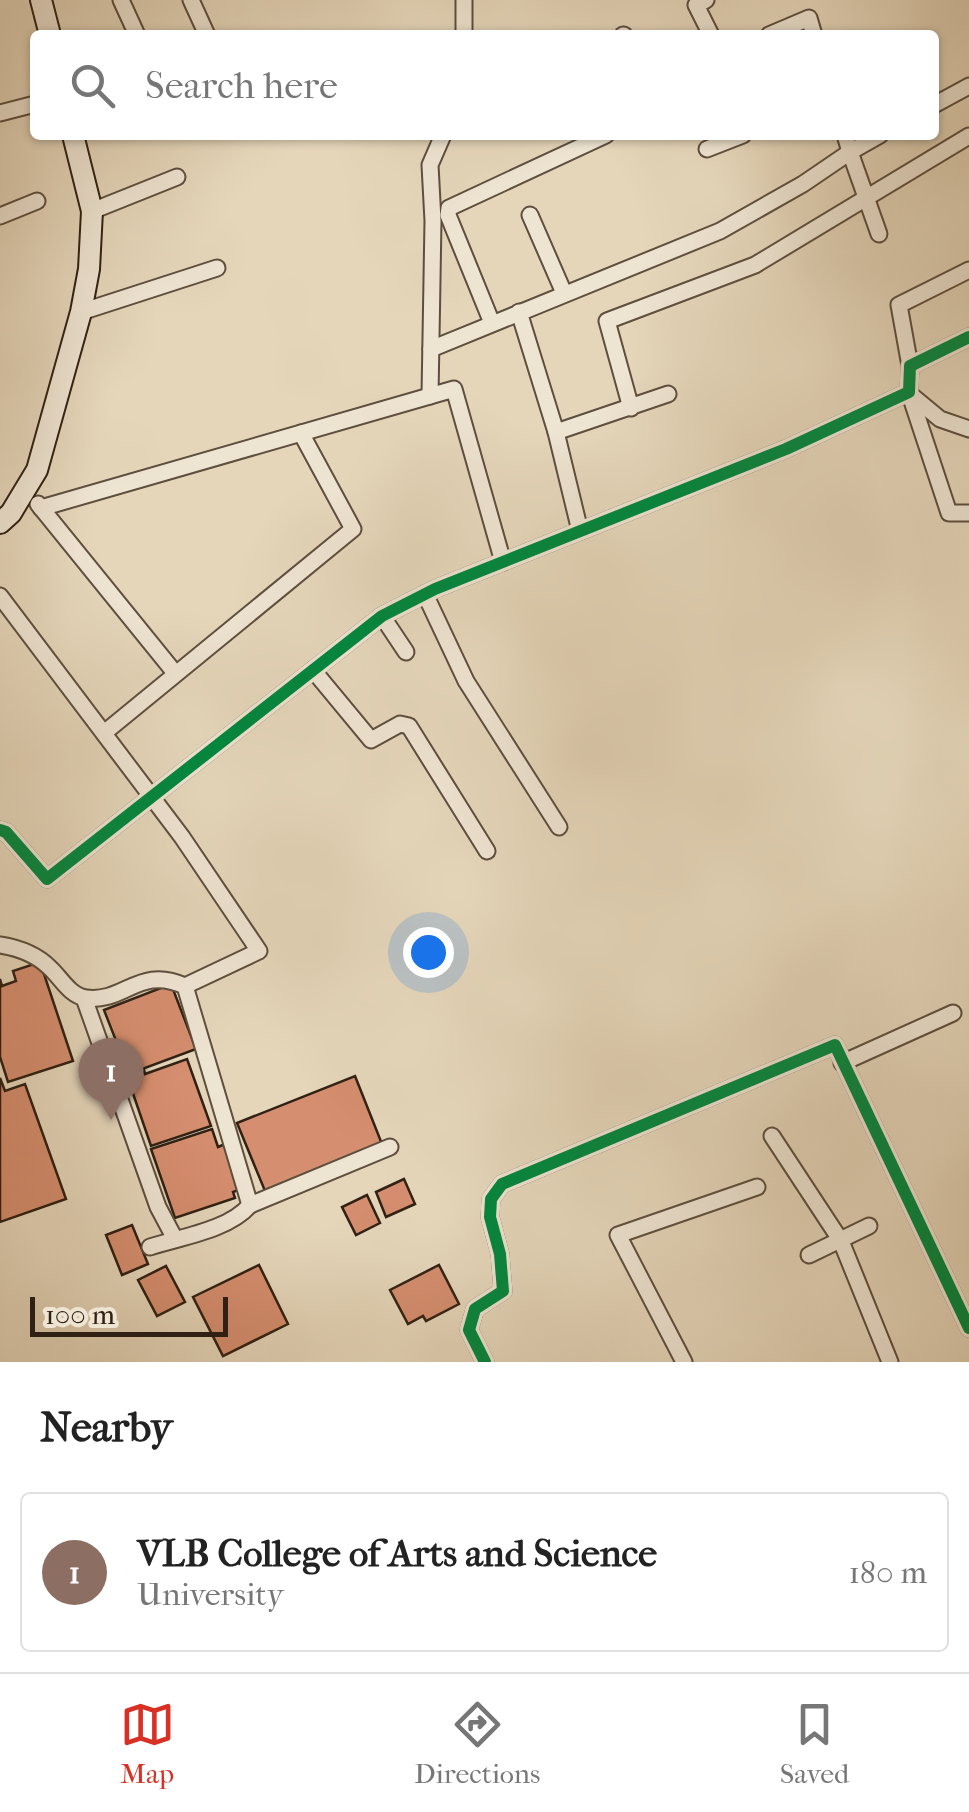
<!DOCTYPE html>
<style>
body{margin:0;font-family:"IM FELL French Canon",serif;background:#f2f2f2;color:#222}
.scale{position:absolute;left:30px;bottom:25px;width:198px;box-sizing:border-box;padding-left:10px;border:5px solid #302114;border-top:0;font-size:28px;line-height:35px;white-space:nowrap;color:#302114;-webkit-text-stroke:8px #eee4d2;paint-order:stroke}
.you{position:absolute;left:428px;top:952px;width:35px;height:35px;margin:-25px;border:8px solid #fff;border-radius:50%;background:#1a73e8;box-shadow:0 0 0 15px #1a73e833}
.badge{display:grid;place-items:center;width:65px;height:65px;border-radius:50%;background:#d93025;color:#fff;font-size:32px;font-weight:700}
.pin{position:absolute;translate:-50% -82px;filter:drop-shadow(0 2px 5px #0008)}
.pin::after{content:'';position:absolute;top:52px;width:35px;height:30px;background:inherit;clip-path:polygon(0 0,100% 0,50% 100%)}
.list{margin:0;padding:0;list-style:none}
h2{display:flex;justify-content:space-between;align-items:center;height:130px;margin:0;padding:0 40px;font-size:42px}
h2 small{font-size:32px;font-weight:400;color:#767676}
.list li{display:grid;grid-template-columns:65px 1fr auto;gap:30px;align-items:center;box-sizing:border-box;height:160px;margin:0 20px 20px;padding:0 20px;border:2px solid #e0e0e0;border-radius:10px}
.list b{display:block;font-size:38px;white-space:nowrap}
.list p{margin:0;font-size:32px;white-space:nowrap;color:#767676}
.list em{font-size:32px;font-style:normal;color:#767676}
.icon{flex:none;width:55px;height:55px;fill:none;stroke:currentColor;stroke-width:2;stroke-linecap:round;stroke-linejoin:round}
.map{position:relative;flex:none;width:969px;height:1362px;overflow:hidden}
.search{position:absolute;background:#fff;box-shadow:0 2px 8px #0004;left:30px;right:30px;top:30px;height:110px;display:flex;align-items:center;gap:25px;box-sizing:border-box;padding:0 35px;border-radius:10px;color:#767676;font-size:38px}
.sheet{height:310px;background:#fff}
nav{display:flex;justify-content:space-around;align-items:center;box-sizing:border-box;height:140px;border-top:2px solid #e0e0e0;background:#fff;font-size:28px;color:#767676}
nav a{display:grid;justify-items:center;gap:5px}
nav .on{color:#d93025}
.map>svg:first-child{display:block}
</style>
<div class="map">
<svg width="969" height="1362" viewBox="0 0 969 1362">
<rect width="100%" height="100%" fill="#e5d6ba"/>
<filter id="stains"><feTurbulence type="fractalNoise" baseFrequency=".002" numOctaves="4"/><feColorMatrix values="0 0 0 0 .2 0 0 0 0 .09 0 0 0 0 .02 0 0 0 .5 -.17"/></filter>
<radialGradient id="worn" r=".72"><stop offset=".6" stop-color="#630" stop-opacity="0"/><stop offset="1" stop-color="#630" stop-opacity=".3"/></radialGradient>
<g fill="#d58e6f" stroke="#302114" stroke-width="2.5">
<polygon points="40,962 73,1061 8,1082 0,1057 0,979 2,986 16,981 13,971"/>
<polygon points="171,984 196,1049 129,1074 104,1010"/>
<polygon points="187,1059 211,1126 151,1146 127,1076 144,1070 145,1074"/>
<polygon points="355,1076 382,1144 265,1191 237,1123"/>
<polygon points="0,1078 5,1091 25,1084 66,1199 0,1222"/>
<polygon points="212,1129 218,1147 225,1144 241,1189 233,1192 235,1198 175,1218 151,1149"/>
<polygon points="404,1179 415,1204 386,1217 376,1192"/>
<polygon points="367,1195 380,1223 356,1235 342,1207"/>
<polygon points="132,1225 148,1264 122,1275 106,1235"/>
<polygon points="259,1265 288,1324 223,1356 193,1297"/>
<polygon points="439,1265 459,1304 426,1321 423,1316 408,1324 390,1290"/>
<polygon points="166,1266 185,1302 157,1316 138,1280"/>
</g>
<g fill="none" stroke-linecap="round" stroke-linejoin="round">
<defs>
<g id="minor">
<polyline points="121,0 137,35"/>
<polyline points="191,0 207,35"/>
<polyline points="464,0 464,35"/>
<polyline points="706,0 696,5 711,35"/>
<polyline points="623,35 624,35"/>
<polyline points="769,35 809,18 814,35"/>
<polyline points="934,105 969,86"/>
<polyline points="0,113 35,104"/>
<polyline points="707,149 743,135"/>
<polyline points="92,211 177,177"/>
<polyline points="530,215 564,293"/>
<polyline points="0,216 37,201"/>
<polyline points="879,234 850,152 880,135"/>
<polyline points="81,312 217,268"/>
<polyline points="519,312 556,432"/>
<polyline points="492,323 448,215 449,208 606,135"/>
<polyline points="431,349 720,231 803,184 850,152 845,135"/>
<polyline points="910,366 899,305 969,270"/>
<polyline points="909,392 949,513 969,513"/>
<polyline points="911,395 940,419 969,429"/>
<polyline points="430,396 433,221 430,165 443,135"/>
<polyline points="631,408 607,321 755,265 969,136"/>
<polyline points="38,504 175,673"/>
<polyline points="41,508 454,389 503,562"/>
<polyline points="580,531 556,432 668,394"/>
<polyline points="425,594 466,681 559,827"/>
<polyline points="0,596 182,837 259,951 185,986"/>
<polyline points="382,616 406,652"/>
<polyline points="313,670 371,740 400,724 409,726 487,851"/>
<polyline points="104,733 353,529 301,433"/>
<polyline points="0,830 6,832 47,879 382,616 435,589 786,449 909,392 910,366 969,337"/>
<path d="M0,945C19,948 36,954 50,968C61,978 70,996 86,998C125,1003 139,965 185,986L250,1205C229,1230 181,1237 150,1247"/>
<polyline points="84,998 158,1207 175,1239"/>
<polyline points="842,1063 953,1013"/>
<polyline points="772,1136 841,1241 890,1362"/>
<polyline points="250,1205 390,1147"/>
<polyline points="809,1255 869,1226"/>
<polyline points="485,1362 469,1330 475,1309 503,1291 500,1254 490,1217 491,1199 502,1184 835,1045 969,1328"/>
<polyline points="684,1362 618,1235 757,1187"/>
</g>
<g id="secondary">
<polyline points="41,0 50,35"/>
<polyline points="0,523 11,513 37,470 81,312 89,269 92,211 73,135"/>
</g>
</defs>
<use href="#minor" stroke="#5d4e3e" stroke-width="19"/>
<use href="#secondary" stroke="#302114" stroke-width="24"/>
<use href="#minor" stroke="#eee4d2" stroke-width="15"/>
<use href="#secondary" stroke="#eee4d2" stroke-width="20"/>
<defs>
<g id="cycleway">
<polyline points="0,830 6,832 47,879 382,616 435,589 786,449 909,392 910,366 969,337"/>
<polyline points="485,1362 469,1330 475,1309 503,1291 500,1254 490,1217 491,1199 502,1184 835,1045 969,1328"/>
</g>
</defs>
<use href="#cycleway" stroke="#eee4d2" stroke-width="19"/>
<use href="#cycleway" stroke="#00873e" stroke-width="12"/>
</g>
<rect width="100%" height="100%" filter="url(#stains)"/>
<rect width="100%" height="100%" fill="url(#worn)"/>
</svg>
<div class="scale">100 m</div>
<div class="you"></div>
<div class="pin badge" style="left:111px;top:1120px;background:#8d6e63">1</div>
<div class="search"><svg class="icon" aria-label="search" viewBox="0 0 24 24"><circle cx="10" cy="10" r="6"/><path d="M15 15l6 6"/></svg>Search here</div>
</div>
<section class="sheet">
<h2>Nearby<small></small></h2>
<ul class="list">
<li><span class="badge" style="background:#8d6e63">1</span><div><b>VLB College of Arts and Science</b><p>University</p></div><em>180 m</em></li>
</ul>
</section>
<nav>
<a class="on"><svg class="icon" aria-label="map" viewBox="0 0 24 24"><path d="M3 6l6-2 6 2 6-2v14l-6 2-6-2-6 2zM9 4v14M15 6v14"/></svg>Map</a>
<a><svg class="icon" aria-label="directions" viewBox="0 0 24 24"><path d="M12 3l9 9-9 9-9-9zM9 14v-3h6M13 9l2 2-2 2"/></svg>Directions</a>
<a><svg class="icon" aria-label="saved" viewBox="0 0 24 24"><path d="M7 4h10v16l-5-4-5 4z"/></svg>Saved</a>
</nav>
